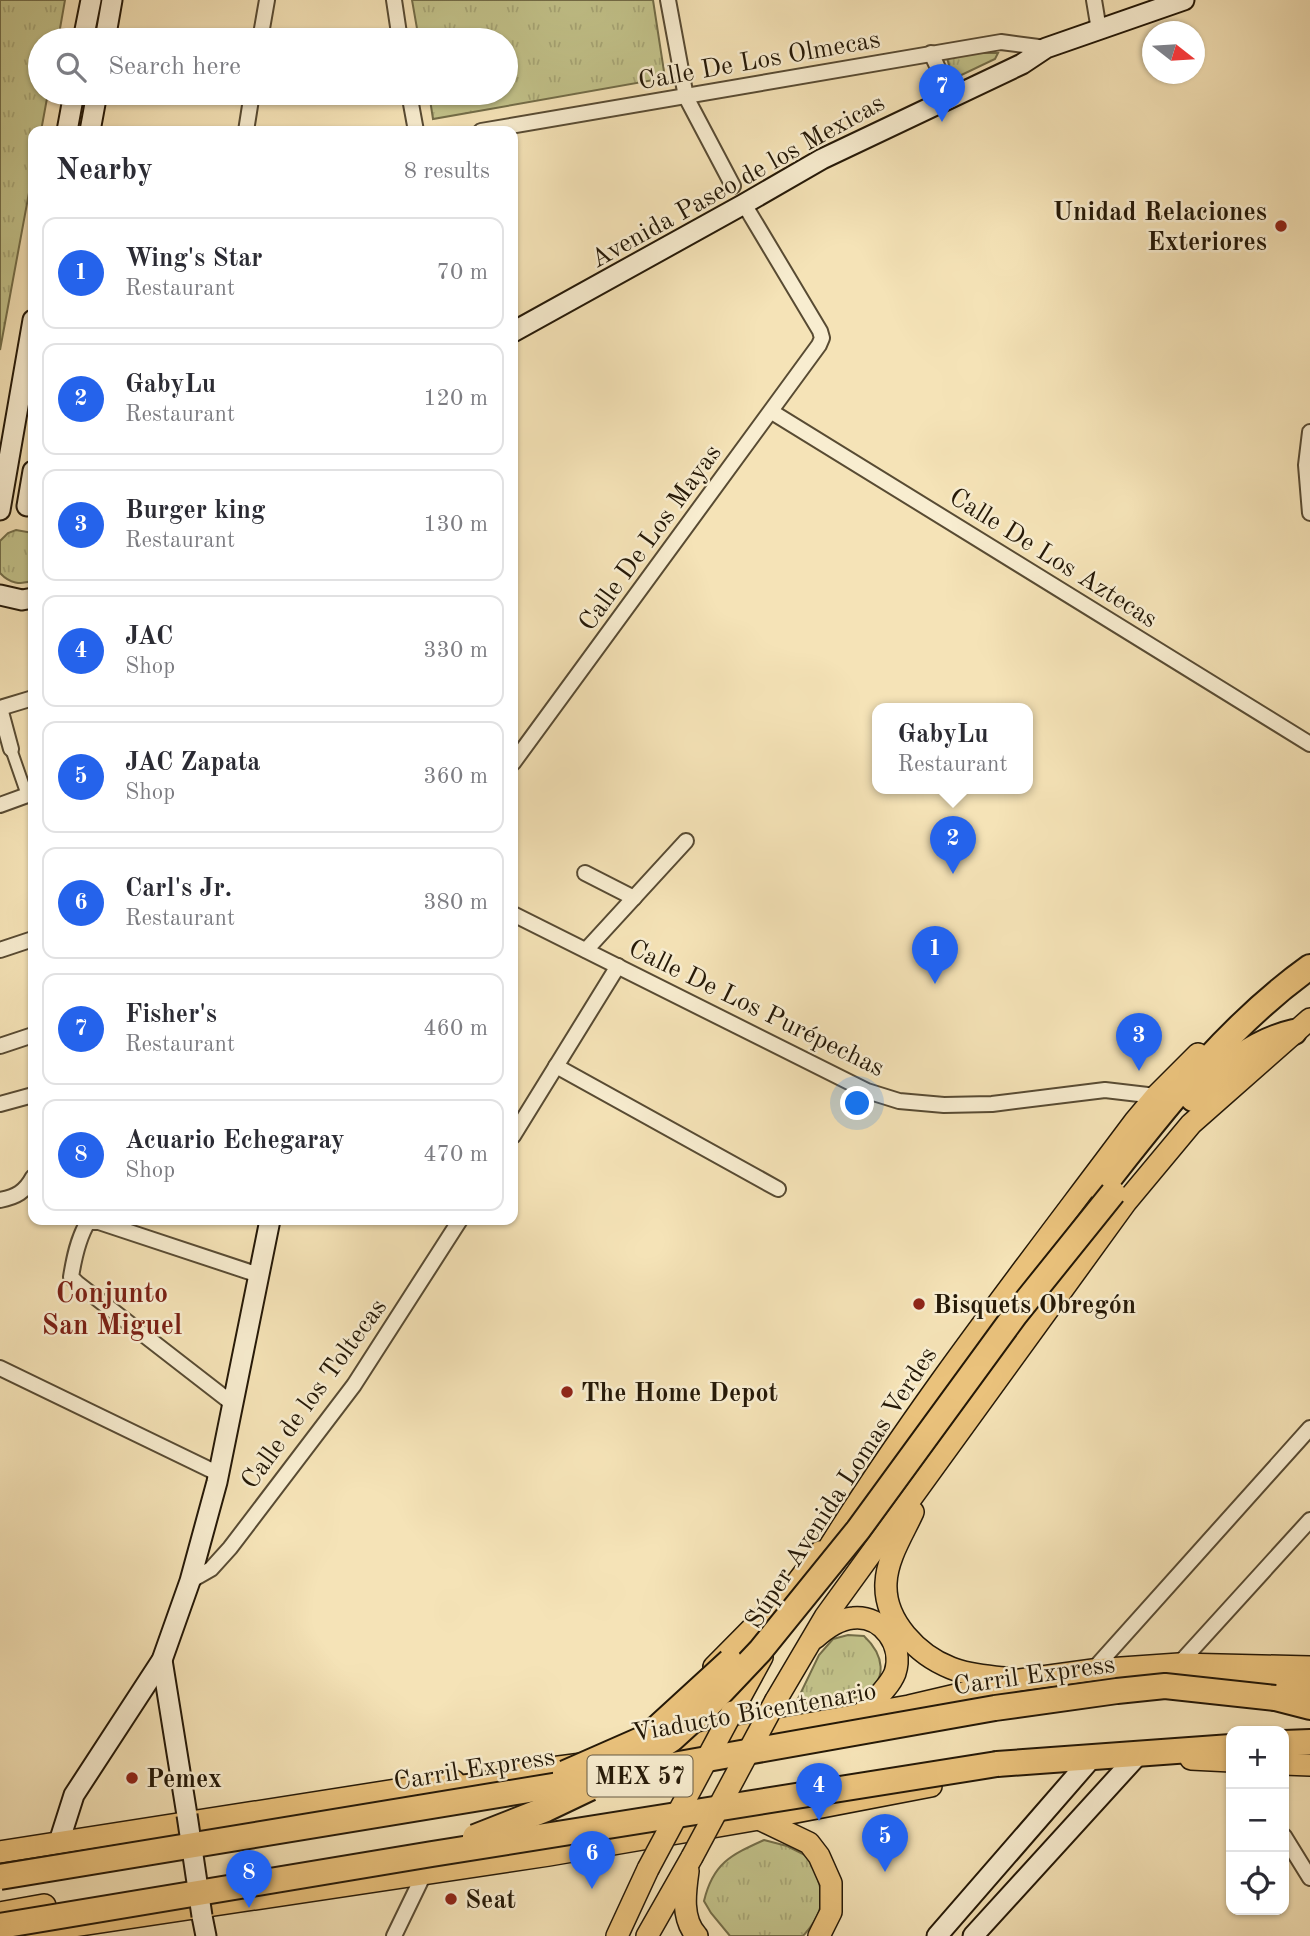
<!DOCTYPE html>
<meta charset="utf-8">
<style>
body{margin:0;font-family:"Old Standard TT",serif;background:#f7f7f7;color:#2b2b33}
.controls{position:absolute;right:21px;bottom:21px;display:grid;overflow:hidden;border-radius:14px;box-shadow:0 2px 5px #0004}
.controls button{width:63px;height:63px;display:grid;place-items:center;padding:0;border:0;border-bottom:2px solid #e1e1e2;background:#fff;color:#2b2b33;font:35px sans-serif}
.compass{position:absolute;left:1142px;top:21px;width:63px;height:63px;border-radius:50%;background:#fff;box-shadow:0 2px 5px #0004;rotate:107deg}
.you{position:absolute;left:858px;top:1104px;width:24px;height:24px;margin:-18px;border:5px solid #fff;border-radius:50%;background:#1a73e8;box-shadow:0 0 0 10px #1a73e833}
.badge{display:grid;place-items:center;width:46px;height:46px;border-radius:50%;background:#2563eb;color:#fff;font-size:23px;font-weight:700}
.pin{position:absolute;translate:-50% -58px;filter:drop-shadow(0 2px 4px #0008)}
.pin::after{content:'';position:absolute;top:37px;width:24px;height:21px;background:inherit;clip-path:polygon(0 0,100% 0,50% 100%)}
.popup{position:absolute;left:872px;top:703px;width:161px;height:91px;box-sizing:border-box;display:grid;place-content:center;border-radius:14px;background:#fff;filter:drop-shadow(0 2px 5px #0005);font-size:23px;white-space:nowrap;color:#7c7c81}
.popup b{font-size:26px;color:#2b2b33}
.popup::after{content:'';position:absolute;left:50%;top:100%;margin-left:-14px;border:14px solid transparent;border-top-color:#fff}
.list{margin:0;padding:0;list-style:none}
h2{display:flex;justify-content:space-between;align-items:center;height:91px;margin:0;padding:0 28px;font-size:30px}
h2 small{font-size:23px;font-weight:400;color:#7c7c81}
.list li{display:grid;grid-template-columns:46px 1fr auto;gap:21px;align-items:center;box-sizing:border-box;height:112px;margin:0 14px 14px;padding:0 14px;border:2px solid #e1e1e2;border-radius:14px}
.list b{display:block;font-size:26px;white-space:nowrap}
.list p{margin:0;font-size:23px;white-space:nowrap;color:#7c7c81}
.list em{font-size:23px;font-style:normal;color:#7c7c81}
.icon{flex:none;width:38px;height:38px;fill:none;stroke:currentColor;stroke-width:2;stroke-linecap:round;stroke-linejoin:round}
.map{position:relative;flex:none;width:1310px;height:1936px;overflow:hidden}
.search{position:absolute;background:#fff;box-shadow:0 2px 5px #0004;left:28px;top:28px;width:490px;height:77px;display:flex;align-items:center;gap:18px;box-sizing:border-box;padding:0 24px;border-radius:38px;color:#7c7c81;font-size:26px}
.panel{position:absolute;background:#fff;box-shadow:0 2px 5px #0004;left:28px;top:126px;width:490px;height:1099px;border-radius:14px}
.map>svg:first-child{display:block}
</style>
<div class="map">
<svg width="1310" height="1936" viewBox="0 0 1310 1936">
<defs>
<pattern id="grass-tufts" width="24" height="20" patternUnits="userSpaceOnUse" patternTransform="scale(1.75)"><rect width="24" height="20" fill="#c2c28a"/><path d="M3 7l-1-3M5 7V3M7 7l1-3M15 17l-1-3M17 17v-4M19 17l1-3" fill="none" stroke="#a7a676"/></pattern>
</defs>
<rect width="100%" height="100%" fill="#f5e3b7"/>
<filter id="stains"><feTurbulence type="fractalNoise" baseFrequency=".00286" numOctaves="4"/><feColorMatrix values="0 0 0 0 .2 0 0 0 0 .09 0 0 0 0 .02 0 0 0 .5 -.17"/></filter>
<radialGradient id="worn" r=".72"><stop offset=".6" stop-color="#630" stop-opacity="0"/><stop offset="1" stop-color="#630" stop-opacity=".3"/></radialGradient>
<g fill="url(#grass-tufts)" stroke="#736d48" stroke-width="2">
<polygon points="0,0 65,0 58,40 40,40 40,93 48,93 41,131 33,131 33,171 0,350"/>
<polygon points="412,0 653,0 665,78 433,119 429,93 506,93 506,40 419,40"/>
<polygon points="960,53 998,53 995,59 953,79 947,58"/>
<path d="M16,530L33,533V580C21,586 9,583 0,573V541L8,533Z"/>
<path d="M848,1635L864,1636C883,1654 890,1680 862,1695C849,1701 808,1707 792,1711L819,1655L833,1639Z"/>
<path d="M764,1840L787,1846L809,1857C823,1890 830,1907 803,1936H730L711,1913L704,1901C713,1863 731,1855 764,1840Z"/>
</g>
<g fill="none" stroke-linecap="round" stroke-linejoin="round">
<defs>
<polyline id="pedestrian" points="11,749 27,795"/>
<g id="minor">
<polyline points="394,0 400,40"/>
<polyline points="668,0 686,97 733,186"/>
<polyline points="1094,0 1099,30"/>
<polyline points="260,40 267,0"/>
<polyline points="931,53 951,96"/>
<polyline points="409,93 416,131"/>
<polyline points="246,131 252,93"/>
<polyline points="481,131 1001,42 1046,48"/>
<polyline points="772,412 1310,744"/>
<polyline points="1310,432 1306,465 1310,513"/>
<polyline points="0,708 11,749"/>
<polyline points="0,708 33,698"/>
<polyline points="513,763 819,345 822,338 820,331 744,204"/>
<polyline points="0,805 33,793"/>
<polyline points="585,873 634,898"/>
<polyline points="513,914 867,1091 899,1101 944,1105 992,1104 1105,1090 1156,1096"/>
<polyline points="0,950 33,939"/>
<polyline points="586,950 686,841"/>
<polyline points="0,1046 33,1035"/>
<polyline points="556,1066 778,1189"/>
<polyline points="0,1104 33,1095"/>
<polyline points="513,1136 618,966"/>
<path d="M0,1200C16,1197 25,1192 33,1177"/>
<polyline points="0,1368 219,1474"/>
<path d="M233,1404L77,1283L71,1277C74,1258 78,1238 88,1222H99L259,1275"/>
<polyline points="190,1581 211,1569 230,1548 354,1385 460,1220"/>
<polyline points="1179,1664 1310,1520"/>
<polyline points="1093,1670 1310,1428"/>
<polyline points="1284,1836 1310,1878"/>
<polyline points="394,1936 424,1874"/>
</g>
<g id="secondary">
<polyline points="83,40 91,0"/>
<polyline points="105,40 112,0"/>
<polyline points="67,131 74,93"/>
<polyline points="90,131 97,93"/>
<polyline points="513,332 744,204 822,159 1022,64 1046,48 1184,0"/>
<polyline points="27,506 33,471"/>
<polyline points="0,510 33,320"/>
<polyline points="0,595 22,600 33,598"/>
<polyline points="162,1660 187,1815"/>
<polyline points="59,1842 74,1795 162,1660 190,1581 217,1482 270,1220"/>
<polyline points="202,1916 206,1936"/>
<polyline points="937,1936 1090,1760"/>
<polyline points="973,1936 1138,1755"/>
</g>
<g id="primary">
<path d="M913,1512C903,1534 887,1558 886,1583C884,1621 918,1655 951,1668C968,1675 987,1676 1004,1678"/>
<path d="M817,1567C912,1411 1026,1267 1135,1121L1156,1096L1198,1054"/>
<path d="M815,1638C825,1629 839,1619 853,1618C883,1615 904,1646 895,1673C889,1688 871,1703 861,1715"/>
<polyline points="714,1667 795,1585 820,1552"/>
<polyline points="776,1700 825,1617 1126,1202 1191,1124 1310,1019"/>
<polyline points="732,1712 762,1657"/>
<polyline points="655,1751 909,1706 1020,1680 1093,1670 1179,1664 1310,1667"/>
<polyline points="1191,1759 1231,1761"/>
<polyline points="1284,1764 1310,1765"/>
<polyline points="513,1773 582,1764"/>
<polyline points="759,1819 809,1843 819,1856 831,1883 831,1912 819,1936"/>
<polyline points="0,1852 454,1781"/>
<path d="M688,1871C685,1892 681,1919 697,1936"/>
<polyline points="33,1932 549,1855 759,1819 931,1786"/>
<polyline points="617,1936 648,1869"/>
<polyline points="647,1936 692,1857"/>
</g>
<polyline id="trunk" points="0,1914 44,1906"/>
<g id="motorway">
<path d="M1193,1099C1223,1068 1251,1042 1294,1032"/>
<path d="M1101,1189C1164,1109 1226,1027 1310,967"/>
<polyline points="1181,1679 1230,1678 1310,1683"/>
<polyline points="1275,1698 1310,1707"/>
<polyline points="1284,1743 1310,1742"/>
<polyline points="997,1764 1231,1747"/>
<polyline points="438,1791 532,1778"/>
</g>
</defs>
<use href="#pedestrian" stroke="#584b33" stroke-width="14"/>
<use href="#minor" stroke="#584b33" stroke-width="18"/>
<use href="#secondary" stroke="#241807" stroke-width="23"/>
<use href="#primary" stroke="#241807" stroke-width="24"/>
<use href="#trunk" stroke="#241807" stroke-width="26"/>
<use href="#motorway" stroke="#241807" stroke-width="28"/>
<use href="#pedestrian" stroke="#f8edd0" stroke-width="10"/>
<use href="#minor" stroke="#f8edd0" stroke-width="14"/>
<use href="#secondary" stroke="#f8edd0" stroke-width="19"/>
<use href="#primary" stroke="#eac27c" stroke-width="21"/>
<use href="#trunk" stroke="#eac27c" stroke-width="23"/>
<use href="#motorway" stroke="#eac27c" stroke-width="24"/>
<defs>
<polyline id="secondary-bridge" points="187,1815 202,1916"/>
<g id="primary-bridge">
<polyline points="692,1857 776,1700"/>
<polyline points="648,1869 732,1712"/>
</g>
<g id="motorway-bridge">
<polyline points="625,1770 672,1739 706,1708 760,1651 858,1530 1015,1315 1113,1193"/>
<polyline points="565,1773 647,1737 730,1661"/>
<polyline points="475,1837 546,1809 590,1788"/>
<polyline points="0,1877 583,1781 995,1708 1117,1691 1165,1686 1275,1698"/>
<polyline points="0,1926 432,1854 997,1764"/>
</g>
</defs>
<use href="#secondary-bridge" stroke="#241807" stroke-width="23" stroke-linecap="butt"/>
<use href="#primary-bridge" stroke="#241807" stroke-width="24" stroke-linecap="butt"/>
<use href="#motorway-bridge" stroke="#241807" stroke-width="28" stroke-linecap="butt"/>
<use href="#secondary-bridge" stroke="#f8edd0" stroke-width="19"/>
<use href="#primary-bridge" stroke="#eac27c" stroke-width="21"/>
<use href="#motorway-bridge" stroke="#eac27c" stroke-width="24"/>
</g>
<g fill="#8f2418" stroke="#f8edd0" stroke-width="2.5">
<circle cx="1281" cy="226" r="7"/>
<circle cx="919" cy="1304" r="7"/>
<circle cx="567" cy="1392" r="7"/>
<circle cx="132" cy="1778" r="7"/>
<circle cx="451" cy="1899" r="7"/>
</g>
<g text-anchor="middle" stroke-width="5" stroke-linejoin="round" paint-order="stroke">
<rect fill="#f8edd0" stroke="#645843" stroke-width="2" x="587.5" y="1755.5" width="105" height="41" rx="5"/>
<g font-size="24" font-weight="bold" fill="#241807">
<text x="640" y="1784">MEX 57</text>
</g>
<g font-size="26" fill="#241807" stroke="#f8edd0">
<text transform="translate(759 59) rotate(-10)" y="9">Calle De Los Olmecas</text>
<text transform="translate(737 180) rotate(-29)" y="9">Avenida Paseo de los Mexicas</text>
<text transform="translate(649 537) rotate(-54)" y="9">Calle De Los Mayas</text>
<text transform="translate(1054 557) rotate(32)" y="9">Calle De Los Aztecas</text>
<text transform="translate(757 1007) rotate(26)" y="9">Calle De Los Purépechas</text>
<text transform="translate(313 1393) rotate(-54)" y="9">Calle de los Toltecas</text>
<text transform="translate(840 1487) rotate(-57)" y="9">Súper Avenida Lomas Verdes</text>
<text transform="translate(1034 1674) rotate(-8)" y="9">Carril Express</text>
<text transform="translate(754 1711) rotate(-10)" y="9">Viaducto Bicentenario</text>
<text transform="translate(474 1768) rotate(-9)" y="9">Carril Express</text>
</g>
<g font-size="26" font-weight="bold" fill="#241807" stroke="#f8edd0" text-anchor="start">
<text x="1267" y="220" text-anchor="end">Unidad Relaciones<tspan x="1267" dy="30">Exteriores</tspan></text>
<text x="933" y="1313">Bisquets Obregón</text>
<text x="581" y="1401">The Home Depot</text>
<text x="146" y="1787">Pemex</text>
<text x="465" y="1908">Seat</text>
</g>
<g font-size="28" font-weight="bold" fill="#7a1f14" stroke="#f8edd0">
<text x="112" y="1302">Conjunto<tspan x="112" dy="32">San Miguel</tspan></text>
</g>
</g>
<rect width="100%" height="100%" filter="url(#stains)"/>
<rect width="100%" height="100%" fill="url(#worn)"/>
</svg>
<div class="controls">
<button>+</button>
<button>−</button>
<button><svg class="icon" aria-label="locate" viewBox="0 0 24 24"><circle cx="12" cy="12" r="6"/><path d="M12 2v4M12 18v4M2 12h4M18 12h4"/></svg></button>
</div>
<svg class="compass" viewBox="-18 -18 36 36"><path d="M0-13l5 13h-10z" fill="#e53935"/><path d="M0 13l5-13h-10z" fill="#7c7c81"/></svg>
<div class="you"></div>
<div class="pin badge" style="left:935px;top:984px">1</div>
<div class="pin badge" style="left:953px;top:874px">2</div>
<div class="popup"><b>GabyLu</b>Restaurant</div>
<div class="pin badge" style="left:1139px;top:1071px">3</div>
<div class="pin badge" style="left:819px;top:1821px">4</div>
<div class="pin badge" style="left:885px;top:1872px">5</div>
<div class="pin badge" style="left:592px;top:1889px">6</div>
<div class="pin badge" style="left:942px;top:122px">7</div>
<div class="pin badge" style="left:249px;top:1908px">8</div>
<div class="search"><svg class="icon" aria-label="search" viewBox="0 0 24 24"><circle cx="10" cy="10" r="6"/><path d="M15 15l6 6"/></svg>Search here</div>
<section class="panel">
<h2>Nearby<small>8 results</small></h2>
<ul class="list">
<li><span class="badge">1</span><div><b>Wing's Star</b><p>Restaurant</p></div><em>70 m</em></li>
<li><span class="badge">2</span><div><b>GabyLu</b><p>Restaurant</p></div><em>120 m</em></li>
<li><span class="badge">3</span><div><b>Burger king</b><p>Restaurant</p></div><em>130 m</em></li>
<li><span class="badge">4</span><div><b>JAC</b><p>Shop</p></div><em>330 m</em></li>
<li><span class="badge">5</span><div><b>JAC Zapata</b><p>Shop</p></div><em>360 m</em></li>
<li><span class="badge">6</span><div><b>Carl's Jr.</b><p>Restaurant</p></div><em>380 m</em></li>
<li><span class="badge">7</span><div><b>Fisher's</b><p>Restaurant</p></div><em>460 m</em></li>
<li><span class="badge">8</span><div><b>Acuario Echegaray</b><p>Shop</p></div><em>470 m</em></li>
</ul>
</section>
</div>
